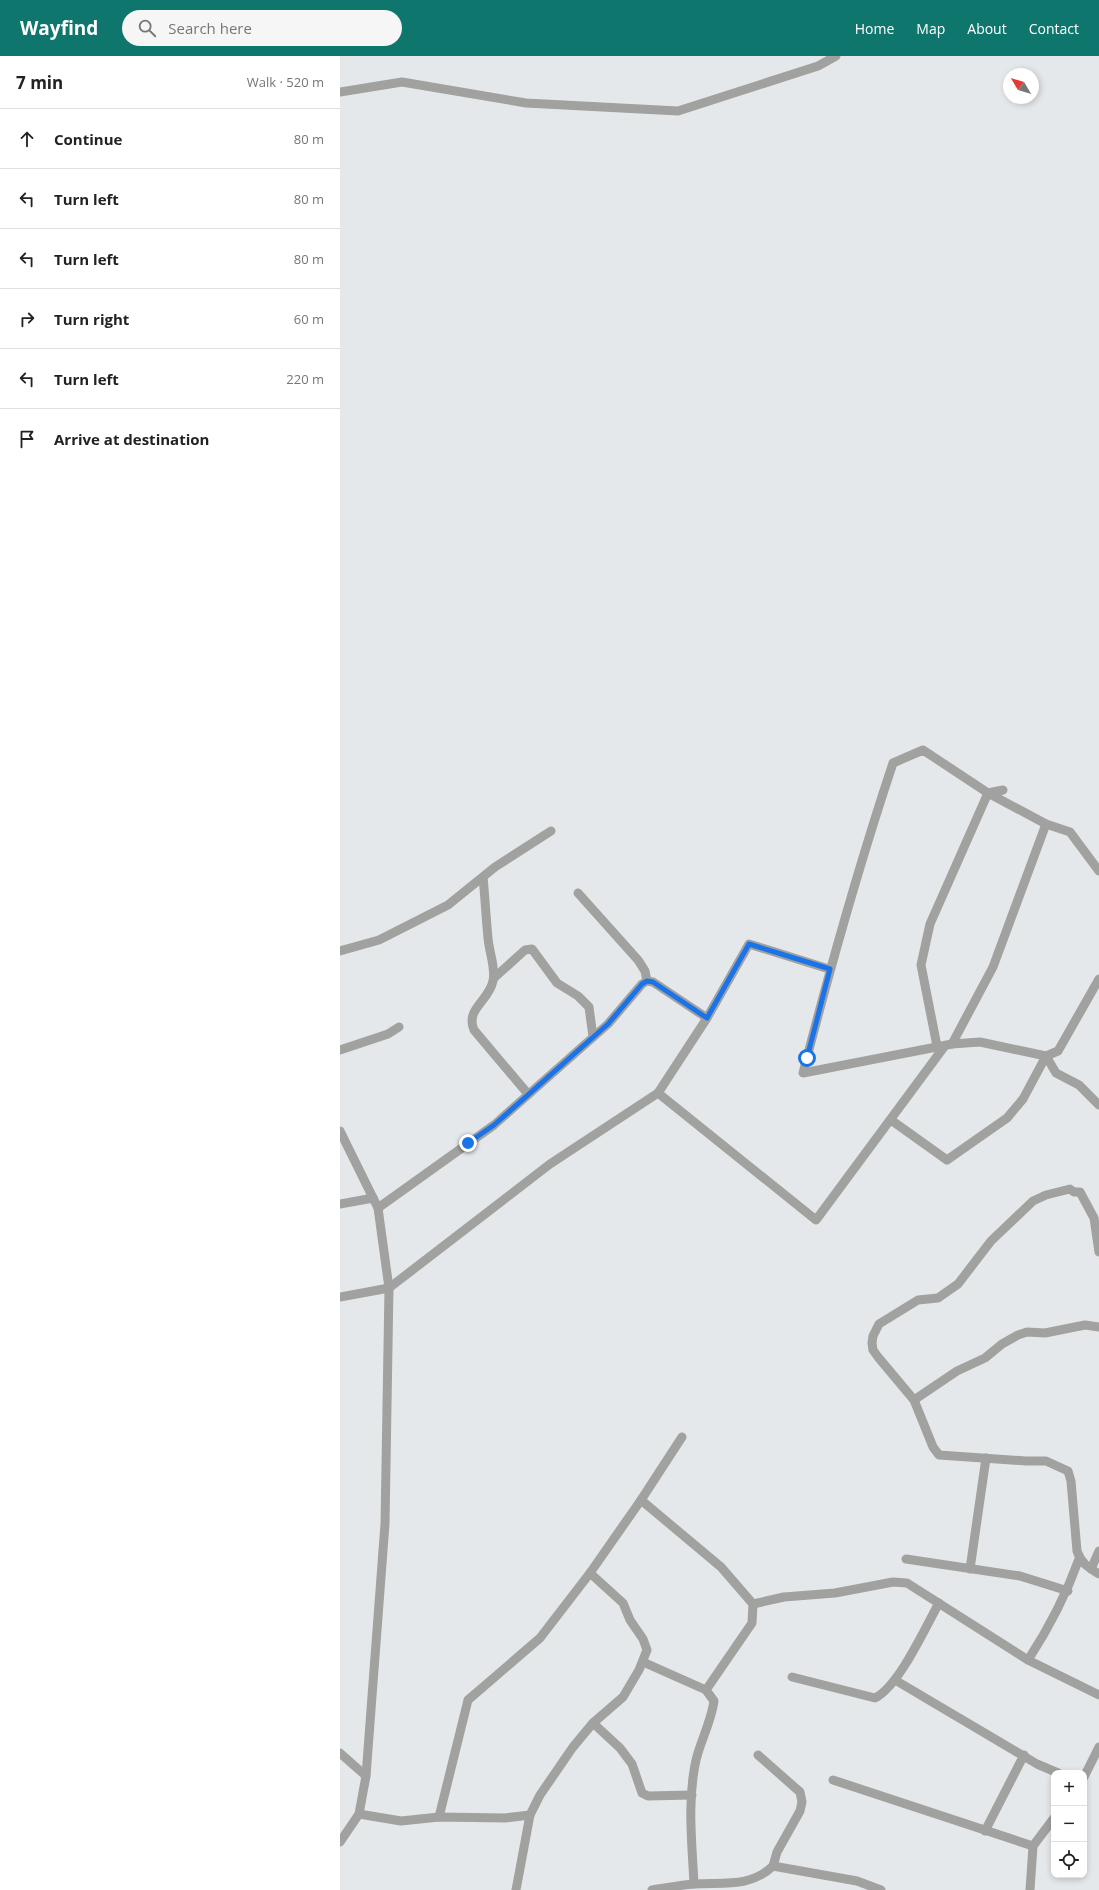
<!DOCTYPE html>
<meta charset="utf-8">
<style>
body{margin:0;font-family:"Open Sans",sans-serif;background:#f6f6f6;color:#222}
.controls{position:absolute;right:12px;bottom:12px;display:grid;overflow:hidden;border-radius:8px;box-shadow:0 2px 6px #0003}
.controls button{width:36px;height:36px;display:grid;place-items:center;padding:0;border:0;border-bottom:1px solid #e0e0e0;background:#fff;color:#222;font:20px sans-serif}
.compass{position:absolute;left:663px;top:12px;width:36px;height:36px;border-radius:50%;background:#fff;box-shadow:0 2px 6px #0003;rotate:308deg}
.stop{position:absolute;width:12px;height:12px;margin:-9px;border:3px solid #1a73e8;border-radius:50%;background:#fff}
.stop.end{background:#1a73e8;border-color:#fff;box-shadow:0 1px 4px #0008}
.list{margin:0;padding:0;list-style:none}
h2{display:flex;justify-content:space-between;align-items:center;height:52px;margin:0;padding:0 16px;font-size:17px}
h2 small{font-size:13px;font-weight:400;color:#767676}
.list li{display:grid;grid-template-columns:26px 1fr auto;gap:12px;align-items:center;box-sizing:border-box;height:60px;padding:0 16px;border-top:1px solid #e0e0e0}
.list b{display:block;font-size:15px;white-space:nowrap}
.list em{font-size:13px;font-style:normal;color:#767676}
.icon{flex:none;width:22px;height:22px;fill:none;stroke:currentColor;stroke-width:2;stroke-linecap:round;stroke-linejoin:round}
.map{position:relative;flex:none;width:759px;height:1834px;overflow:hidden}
header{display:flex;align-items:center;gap:24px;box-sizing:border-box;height:56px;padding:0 20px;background:#0f766e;color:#fff}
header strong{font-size:19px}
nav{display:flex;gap:22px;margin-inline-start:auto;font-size:14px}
.search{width:280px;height:36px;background:#f6f6f6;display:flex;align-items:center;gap:10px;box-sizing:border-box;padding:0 14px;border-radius:22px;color:#767676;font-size:15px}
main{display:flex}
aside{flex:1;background:#fff}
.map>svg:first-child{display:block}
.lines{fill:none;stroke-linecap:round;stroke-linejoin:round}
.minor{stroke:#a1a19f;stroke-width:9}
.route{stroke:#1a73e8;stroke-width:5}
</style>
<header>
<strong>Wayfind</strong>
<div class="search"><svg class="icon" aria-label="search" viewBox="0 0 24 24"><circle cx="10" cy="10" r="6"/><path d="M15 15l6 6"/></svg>Search here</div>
<nav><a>Home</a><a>Map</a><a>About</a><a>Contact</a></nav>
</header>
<main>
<aside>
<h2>7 min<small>Walk · 520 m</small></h2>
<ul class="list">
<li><svg class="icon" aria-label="ahead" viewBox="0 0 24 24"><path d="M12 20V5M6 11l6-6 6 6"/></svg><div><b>Continue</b></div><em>80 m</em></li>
<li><svg class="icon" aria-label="left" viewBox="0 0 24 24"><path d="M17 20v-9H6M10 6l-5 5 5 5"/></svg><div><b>Turn left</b></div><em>80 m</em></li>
<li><svg class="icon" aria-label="left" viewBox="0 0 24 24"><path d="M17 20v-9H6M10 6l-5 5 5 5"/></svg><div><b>Turn left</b></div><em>80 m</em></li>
<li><svg class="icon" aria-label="right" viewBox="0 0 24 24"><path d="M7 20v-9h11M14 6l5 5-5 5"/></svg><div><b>Turn right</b></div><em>60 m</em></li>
<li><svg class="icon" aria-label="left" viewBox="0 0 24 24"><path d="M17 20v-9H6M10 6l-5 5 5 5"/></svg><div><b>Turn left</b></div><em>220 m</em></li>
<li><svg class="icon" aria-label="arrive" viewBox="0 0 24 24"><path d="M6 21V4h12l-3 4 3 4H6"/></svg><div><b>Arrive at destination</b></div></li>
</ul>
</aside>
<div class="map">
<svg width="759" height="1834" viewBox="0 0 759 1834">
<rect width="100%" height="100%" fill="#e5e8eb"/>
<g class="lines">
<!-- minor -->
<g class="minor">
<polyline points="0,36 62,26 186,47 338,55 478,10 496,0"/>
<path d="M 759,815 L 730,776 L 706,768 L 648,737 L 583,694 L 553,707 C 519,809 490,912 463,1017 L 612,988 L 640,986 L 706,1000 L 716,1017 L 739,1029 L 759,1049"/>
<path d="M 143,821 C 145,841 146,862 148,882 C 149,896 156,912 153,925 C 149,945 125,953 134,974 L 188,1038"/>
<polyline points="238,837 298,904 305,915 307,925"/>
<polyline points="0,895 39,884 108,849 155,811 211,775"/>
<polyline points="154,922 185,894 192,893 217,927 238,940 249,951 253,981"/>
<polyline points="612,988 653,911 706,768"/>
<polyline points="597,990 581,909 590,868 648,737 663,734"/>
<polyline points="0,994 48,978 59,971"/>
<polyline points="318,1037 476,1164 604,991"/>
<polyline points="551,1064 607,1104 667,1062 683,1043 706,1000 718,995 759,923"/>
<polyline points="0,1075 38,1152 49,1232 45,1468 26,1720 19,1758 0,1786"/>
<polyline points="0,1148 33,1142"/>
<polyline points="38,1152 154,1069 268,968 302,928 307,925 313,926 367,962 409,888 489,913"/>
<path d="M 759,1196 L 754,1162 L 740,1136 L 734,1136 L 730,1133 L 706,1139 L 693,1145 L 651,1185 L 618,1228 L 598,1242 L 578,1244 L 539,1268 L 533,1280 L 532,1287 L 533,1294 L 538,1301 L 574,1344 L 593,1391 L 599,1399 L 686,1405 L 706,1405 L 728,1415 L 731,1425 L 737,1495 C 741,1507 748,1511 759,1518"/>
<polyline points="0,1241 49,1232 210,1108 318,1037 367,962"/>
<polyline points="574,1344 617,1315 645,1302 662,1288 678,1279 687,1276 705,1277 745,1269 759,1271"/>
<polyline points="301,1444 381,1511 413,1548 412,1567 366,1634"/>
<polyline points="566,1503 680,1520 728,1535"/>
<polyline points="630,1513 646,1402"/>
<polyline points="751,1513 759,1495"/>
<polyline points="413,1548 444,1541 495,1537 553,1526 567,1527 688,1604 759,1639"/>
<path d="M 688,1604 C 709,1572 726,1539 739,1503"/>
<path d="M 303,1606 L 366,1634 L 374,1645 C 371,1666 361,1684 356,1704 C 347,1745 352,1787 354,1828"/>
<path d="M 452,1621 L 535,1642 C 559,1630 585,1572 599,1547"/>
<polyline points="555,1624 697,1708 718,1717"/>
<polyline points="253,1667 280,1692 292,1708 302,1737 308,1740 352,1739"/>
<polyline points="0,1697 26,1720"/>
<polyline points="418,1699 460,1736 462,1746 460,1755 437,1796 433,1810"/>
<polyline points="744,1721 759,1691"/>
<polyline points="493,1724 693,1790"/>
<polyline points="19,1758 61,1765 99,1761 165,1762 190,1759"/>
<polyline points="99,1761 128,1644 200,1582 250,1517 301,1444 342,1381"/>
<polyline points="645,1775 684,1699"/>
<polyline points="176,1834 190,1759 200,1739 233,1691 253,1667 283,1641 299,1614 307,1594 303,1583 290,1564 283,1547 250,1517"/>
<path d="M 312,1834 C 326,1832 340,1829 354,1828 C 383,1826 410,1832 433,1810 L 517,1825 L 541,1834"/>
<polyline points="690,1834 693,1790 714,1762"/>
</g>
</g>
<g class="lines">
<!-- route -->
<polyline class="route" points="128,1087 154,1069 268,968 302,928 307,925 313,926 367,962 409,888 490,913 467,1002"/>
</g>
</svg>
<div class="controls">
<button>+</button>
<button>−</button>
<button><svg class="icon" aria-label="locate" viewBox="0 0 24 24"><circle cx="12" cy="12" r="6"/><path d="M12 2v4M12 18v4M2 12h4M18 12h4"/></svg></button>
</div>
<svg class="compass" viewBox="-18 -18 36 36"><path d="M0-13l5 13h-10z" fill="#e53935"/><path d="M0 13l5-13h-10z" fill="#767676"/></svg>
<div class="stop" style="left:467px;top:1002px"></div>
<div class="stop end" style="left:128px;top:1087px"></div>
</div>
</main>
